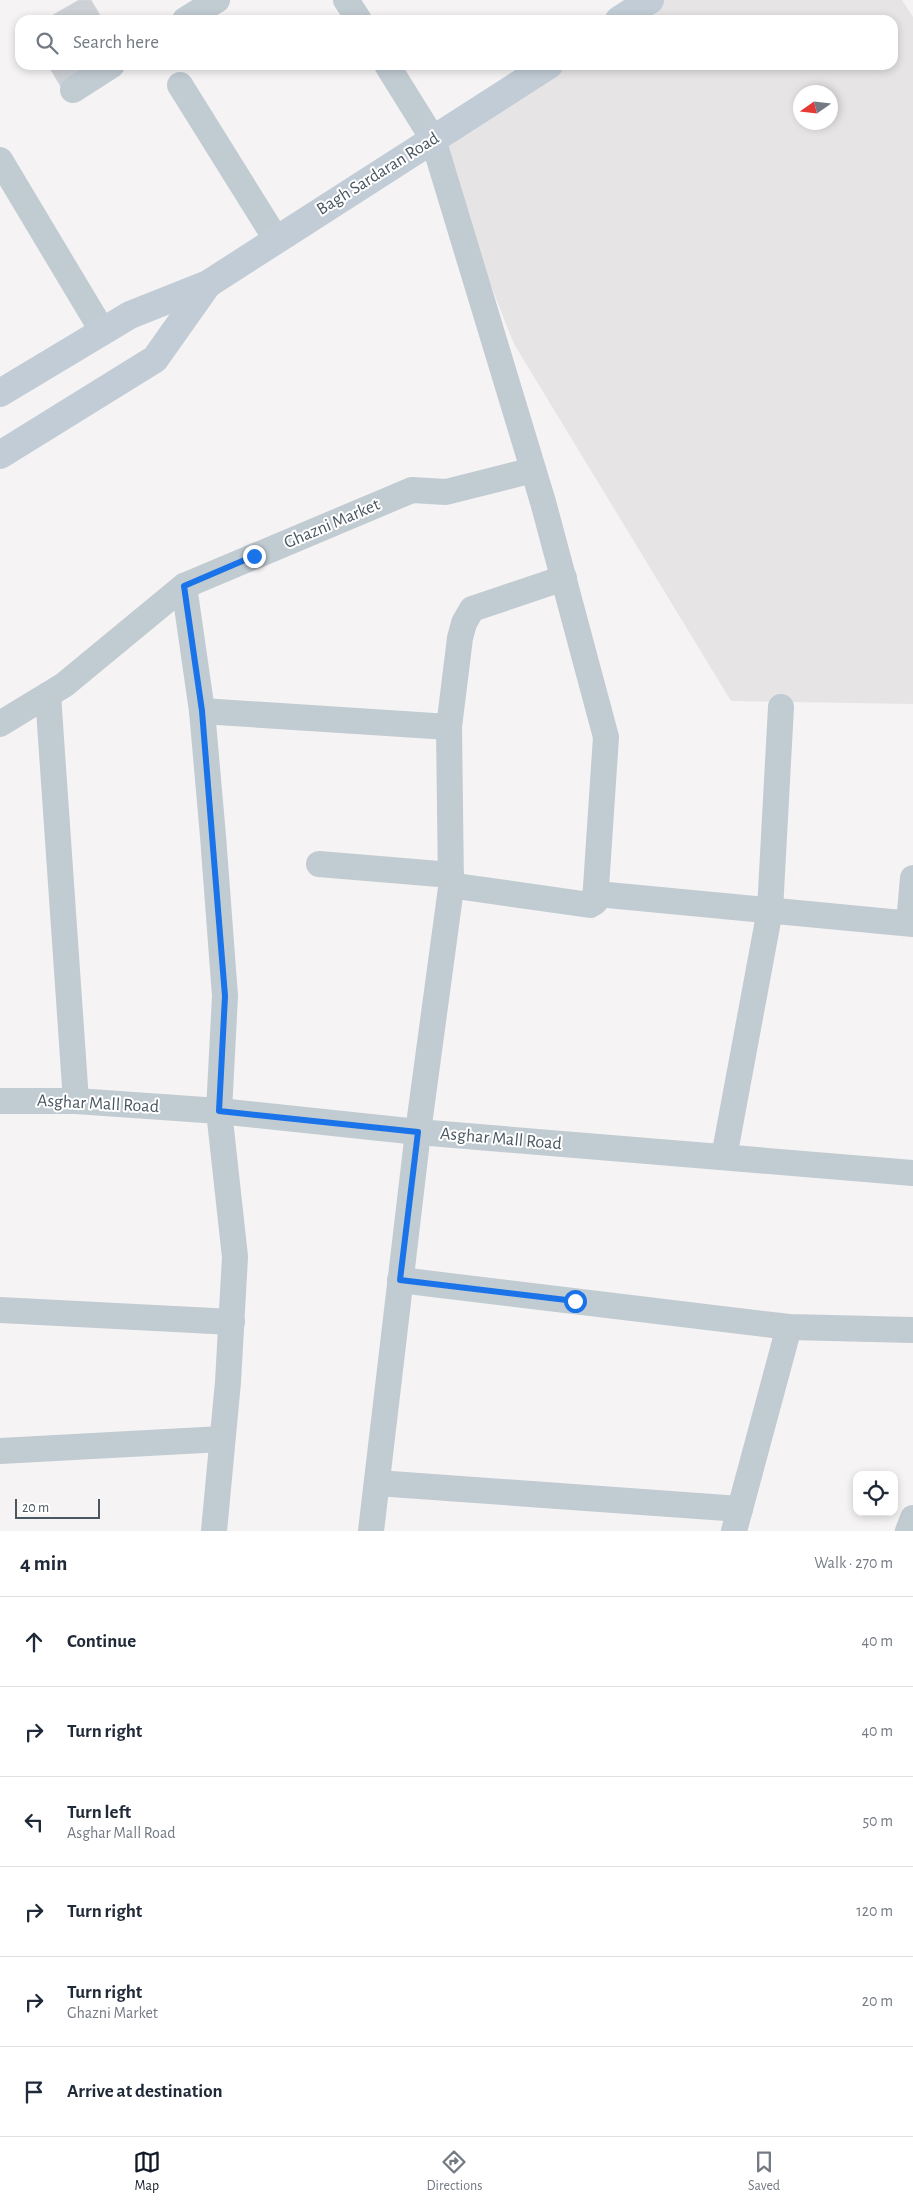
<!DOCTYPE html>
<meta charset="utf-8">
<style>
body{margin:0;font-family:"Alegreya Sans",sans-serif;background:#f2f2f3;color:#1f2937}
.controls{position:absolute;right:15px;bottom:15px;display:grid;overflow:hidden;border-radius:10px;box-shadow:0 2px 8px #0003}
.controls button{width:45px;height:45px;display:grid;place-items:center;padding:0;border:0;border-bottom:1px solid #e0e1e3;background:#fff;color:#1f2937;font:25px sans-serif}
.compass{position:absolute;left:793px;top:85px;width:45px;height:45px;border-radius:50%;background:#fff;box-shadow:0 2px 8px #0003;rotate:256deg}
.scale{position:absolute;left:15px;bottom:12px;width:85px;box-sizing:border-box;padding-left:5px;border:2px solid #4a5761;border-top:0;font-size:14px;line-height:18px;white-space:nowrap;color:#4a5761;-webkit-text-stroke:4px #fff;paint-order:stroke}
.stop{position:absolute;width:15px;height:15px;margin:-11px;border:4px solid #1a73e8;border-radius:50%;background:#fff}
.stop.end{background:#1a73e8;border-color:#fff;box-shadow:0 1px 5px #0008}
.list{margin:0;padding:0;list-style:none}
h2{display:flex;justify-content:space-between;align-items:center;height:65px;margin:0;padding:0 20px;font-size:21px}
h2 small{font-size:16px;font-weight:400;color:#747a83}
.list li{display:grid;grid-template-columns:32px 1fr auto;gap:15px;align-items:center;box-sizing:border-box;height:90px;padding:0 20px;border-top:1px solid #e0e1e3}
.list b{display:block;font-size:19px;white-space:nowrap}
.list p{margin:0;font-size:16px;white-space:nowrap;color:#747a83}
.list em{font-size:16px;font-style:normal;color:#747a83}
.icon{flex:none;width:28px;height:28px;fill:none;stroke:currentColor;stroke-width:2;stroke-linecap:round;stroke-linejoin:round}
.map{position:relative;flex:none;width:913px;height:1531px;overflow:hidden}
.search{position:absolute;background:#fff;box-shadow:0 2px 8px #0003;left:15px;right:15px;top:15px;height:55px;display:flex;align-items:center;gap:12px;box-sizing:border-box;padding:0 18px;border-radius:15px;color:#747a83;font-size:19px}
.sheet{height:605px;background:#fff}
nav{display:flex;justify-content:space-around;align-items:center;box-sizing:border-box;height:70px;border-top:1px solid #e0e1e3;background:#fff;font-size:14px;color:#747a83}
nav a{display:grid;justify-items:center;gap:2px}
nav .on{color:#111827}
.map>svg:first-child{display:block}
.education{fill:#e6e4e5;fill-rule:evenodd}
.building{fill:#cdd0d5;stroke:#d7d9de}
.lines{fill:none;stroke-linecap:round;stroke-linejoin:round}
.street{stroke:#c1cbd2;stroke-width:26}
.secondary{stroke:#c1ccd6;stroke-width:28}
.route{stroke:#1a73e8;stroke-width:6}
.labels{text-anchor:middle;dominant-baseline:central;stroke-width:4;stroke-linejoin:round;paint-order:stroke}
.street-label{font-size:18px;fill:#4a5761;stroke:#fff}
</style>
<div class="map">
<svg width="913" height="1531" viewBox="0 0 913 1531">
<rect width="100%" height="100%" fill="#f5f3f3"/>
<!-- education -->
<path class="education" d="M 651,0 L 902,0 L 913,17 L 913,704 L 731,701 L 514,344 L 433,139 L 549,65 L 893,65 L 893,20 L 619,20 ZM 800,92 L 830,92 L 830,122 L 800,122 Z"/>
<!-- building -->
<g class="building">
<polygon points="79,0 91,0 103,20 44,20"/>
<polygon points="48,65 100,65 61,87"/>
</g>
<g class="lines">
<!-- street -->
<g class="street">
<polyline points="346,0 359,20"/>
<polyline points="185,20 217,0"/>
<polyline points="387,65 433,139 543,502 606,737 595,902 590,905 456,886 451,888"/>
<polyline points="180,85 276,239"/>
<polyline points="73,90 112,65"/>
<polyline points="0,160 103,332"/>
<polyline points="184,586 202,711 213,836 225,996 219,1111 235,1257 228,1382 214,1531"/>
<polyline points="48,695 76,1101"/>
<polyline points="202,711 449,727"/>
<polyline points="0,724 64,685 184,586 412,490 446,492 533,470"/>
<polyline points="319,864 451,875"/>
<polyline points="597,894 913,924"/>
<polyline points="909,923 913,878"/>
<polyline points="0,1101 76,1101 219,1111 418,1132 913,1173"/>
<polyline points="724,1157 770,910 781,707"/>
<polyline points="400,1280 789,1327 913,1330"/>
<polyline points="0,1310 232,1322"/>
<polyline points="0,1451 222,1439"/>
<polyline points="377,1483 740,1509"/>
<polyline points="371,1531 418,1132 451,888 449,727 460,638 464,623 472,609 564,578"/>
<polyline points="734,1531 789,1327"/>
<polyline points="908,1531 913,1518"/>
</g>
<!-- secondary -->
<g class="secondary">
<polyline points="619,20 650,0"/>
<polyline points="0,393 130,315 208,284 549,65"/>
<polyline points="0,455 155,359 208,284"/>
</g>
</g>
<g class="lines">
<!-- route -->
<polyline class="route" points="254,556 184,586 202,711 225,996 219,1111 418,1132 400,1280 575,1301"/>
</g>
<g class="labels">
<!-- street labels -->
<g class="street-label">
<text transform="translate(378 174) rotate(-32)">Bagh Sardaran Road</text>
<text transform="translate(332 524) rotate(-23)">Ghazni Market</text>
<text transform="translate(98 1104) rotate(3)">Asghar Mall Road</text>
<text transform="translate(501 1139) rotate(5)">Asghar Mall Road</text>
</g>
</g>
</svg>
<div class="controls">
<button><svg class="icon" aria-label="locate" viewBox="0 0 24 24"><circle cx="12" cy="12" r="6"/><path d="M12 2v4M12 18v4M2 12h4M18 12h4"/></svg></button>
</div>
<svg class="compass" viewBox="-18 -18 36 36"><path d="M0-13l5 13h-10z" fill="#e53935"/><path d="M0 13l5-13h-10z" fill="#747a83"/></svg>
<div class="scale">20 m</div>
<div class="stop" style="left:575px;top:1301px"></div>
<div class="stop end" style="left:254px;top:556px"></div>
<div class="search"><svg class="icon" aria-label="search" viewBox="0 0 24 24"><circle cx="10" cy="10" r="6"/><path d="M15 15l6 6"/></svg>Search here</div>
</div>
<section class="sheet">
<h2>4 min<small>Walk · 270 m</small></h2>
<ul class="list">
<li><svg class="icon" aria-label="ahead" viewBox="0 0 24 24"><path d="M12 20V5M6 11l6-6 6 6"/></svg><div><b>Continue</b></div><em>40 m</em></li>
<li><svg class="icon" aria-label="right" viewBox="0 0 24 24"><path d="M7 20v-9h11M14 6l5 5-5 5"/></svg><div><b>Turn right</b></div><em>40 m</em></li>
<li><svg class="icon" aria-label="left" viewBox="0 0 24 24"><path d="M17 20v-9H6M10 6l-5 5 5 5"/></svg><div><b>Turn left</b><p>Asghar Mall Road</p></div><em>50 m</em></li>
<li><svg class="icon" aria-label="right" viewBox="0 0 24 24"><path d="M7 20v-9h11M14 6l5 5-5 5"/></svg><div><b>Turn right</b></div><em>120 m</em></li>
<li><svg class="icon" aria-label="right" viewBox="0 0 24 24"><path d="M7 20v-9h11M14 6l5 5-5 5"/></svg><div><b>Turn right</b><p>Ghazni Market</p></div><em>20 m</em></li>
<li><svg class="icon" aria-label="arrive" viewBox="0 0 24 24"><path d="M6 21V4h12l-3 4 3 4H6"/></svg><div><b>Arrive at destination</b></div></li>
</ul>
</section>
<nav>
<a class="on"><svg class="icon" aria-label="map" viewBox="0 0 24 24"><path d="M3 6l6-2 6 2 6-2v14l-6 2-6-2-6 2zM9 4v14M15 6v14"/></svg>Map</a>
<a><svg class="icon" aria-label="directions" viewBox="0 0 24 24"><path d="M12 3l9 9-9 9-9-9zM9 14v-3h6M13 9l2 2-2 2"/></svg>Directions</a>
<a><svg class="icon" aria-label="saved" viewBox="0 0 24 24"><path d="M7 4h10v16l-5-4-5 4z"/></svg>Saved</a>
</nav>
